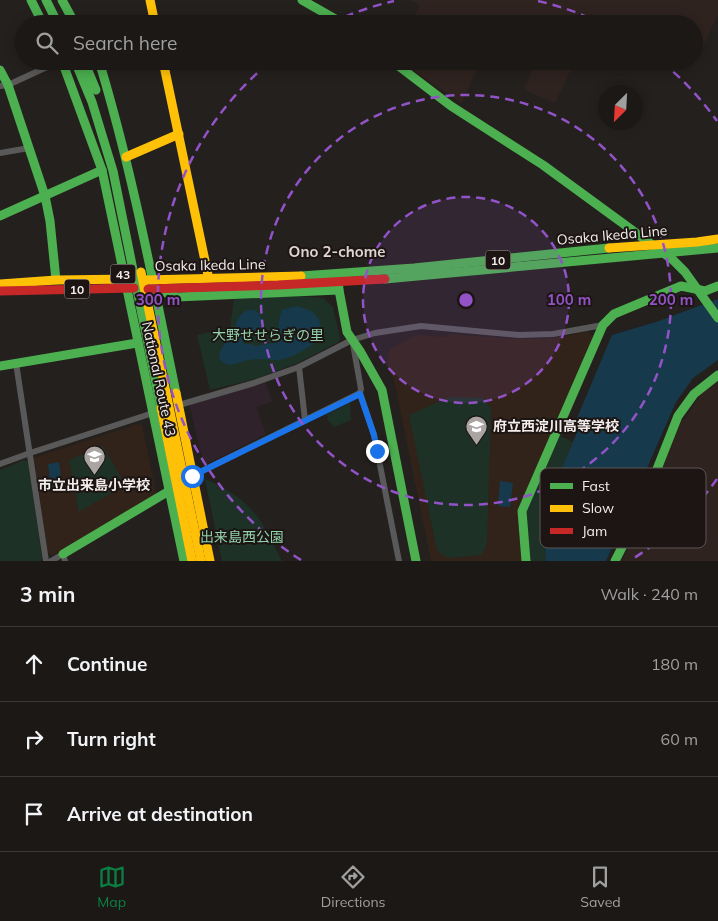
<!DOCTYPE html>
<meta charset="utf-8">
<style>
body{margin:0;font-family:Mulish,"Noto Sans JP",sans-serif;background:#24211f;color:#f1f3f6}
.compass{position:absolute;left:598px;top:85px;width:45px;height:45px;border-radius:50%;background:#1b1816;box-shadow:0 2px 12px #0003;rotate:204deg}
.stop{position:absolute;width:15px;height:15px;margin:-11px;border:4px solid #1a73e8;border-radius:50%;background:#fff}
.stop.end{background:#1a73e8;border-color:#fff;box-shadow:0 1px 5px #0008}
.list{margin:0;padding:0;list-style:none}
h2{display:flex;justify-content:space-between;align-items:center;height:65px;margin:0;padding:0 20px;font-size:21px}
h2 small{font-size:16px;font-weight:400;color:#a0a0a1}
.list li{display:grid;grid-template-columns:32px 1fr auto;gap:15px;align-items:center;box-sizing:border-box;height:75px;padding:0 20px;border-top:1px solid #393735}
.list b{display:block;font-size:19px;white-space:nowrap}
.list em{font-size:16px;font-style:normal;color:#a0a0a1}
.icon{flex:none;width:28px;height:28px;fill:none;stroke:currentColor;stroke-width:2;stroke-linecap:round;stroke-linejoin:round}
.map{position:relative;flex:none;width:718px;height:561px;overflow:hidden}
.search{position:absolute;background:#1b1816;box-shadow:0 2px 12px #0003;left:15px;right:15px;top:15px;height:55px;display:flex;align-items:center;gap:12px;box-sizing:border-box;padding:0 18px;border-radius:28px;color:#a0a0a1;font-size:19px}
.sheet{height:290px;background:#1b1816}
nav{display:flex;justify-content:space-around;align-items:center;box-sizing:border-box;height:70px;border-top:1px solid #393735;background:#1b1816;font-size:14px;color:#a0a0a1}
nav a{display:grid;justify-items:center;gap:2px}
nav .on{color:#0b8043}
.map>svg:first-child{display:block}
.commercial{fill:#30222a}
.built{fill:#2f231f}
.education{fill:#312319}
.green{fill:#1e3126}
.water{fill:#16394c}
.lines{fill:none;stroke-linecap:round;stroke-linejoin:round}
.street{stroke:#595959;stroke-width:6}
.fast{stroke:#4caf50;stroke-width:9}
.slow{stroke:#ffc107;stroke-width:9}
.jam{stroke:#c62828;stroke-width:9}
.route{stroke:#1a73e8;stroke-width:6}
.ring{fill:none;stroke:#9353c8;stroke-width:2.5;stroke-dasharray:9 6}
.labels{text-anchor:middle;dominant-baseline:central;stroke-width:4;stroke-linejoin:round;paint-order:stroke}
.shield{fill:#1c1513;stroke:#b2acaa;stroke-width:1}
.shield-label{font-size:12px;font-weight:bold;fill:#f2edeb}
.street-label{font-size:14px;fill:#f2edeb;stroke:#1c1513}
.park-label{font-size:14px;fill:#91d3ac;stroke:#1c1513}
.poi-label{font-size:14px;font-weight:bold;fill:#f2edeb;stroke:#1c1513;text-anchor:start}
.neighbourhood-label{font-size:15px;font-weight:bold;fill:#ded4d0;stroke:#1c1513}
.key{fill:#1c1513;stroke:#5c5654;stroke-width:1}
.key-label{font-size:14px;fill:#f2edeb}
.centre{fill:#9353c8;stroke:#1c1513;stroke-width:2.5}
.ring-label{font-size:15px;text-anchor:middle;font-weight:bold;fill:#9353c8;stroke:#1c1513;stroke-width:4;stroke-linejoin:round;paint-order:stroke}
</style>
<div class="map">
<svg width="718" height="561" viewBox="0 0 718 561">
<rect width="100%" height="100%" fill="#24201e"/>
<!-- commercial -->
<polygon class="commercial" points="265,381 272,402 256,407 266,434 204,465 189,404"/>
<!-- built -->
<g class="built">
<polygon points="409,0 718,0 718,15 695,63 691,61 694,61 694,24 611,24 597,17 594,24 411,24 420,5"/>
<polygon points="419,61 480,61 462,103 415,72"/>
<polygon points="513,61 575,61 555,103 524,90 532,71"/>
<polygon points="718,381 718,561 622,561 642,518 682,420 684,420 701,394"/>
</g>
<!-- education -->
<g class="education">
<polygon points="588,331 593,337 518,509 522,561 431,561 394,380 387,366 388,356 391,348 416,335 445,337 448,334 518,339 543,339 567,336"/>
<polygon points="138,424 142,425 156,492 154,497 53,555 48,553 34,460 36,457"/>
</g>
<!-- green -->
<g class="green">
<polygon points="297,296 323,298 333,307 340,338 338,342 298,363 255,379 210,390 197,335 230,328 234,299"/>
<polygon points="450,397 483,398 491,408 487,543 482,555 447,558 437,550 409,415"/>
<polygon points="350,403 351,420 334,427 327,419 328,417 326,415"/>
<polygon points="558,435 573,442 544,510 542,521 546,561 530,561 525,511"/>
<polygon points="103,446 125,485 79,512 69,460"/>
<polygon points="24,460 28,462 42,558 41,561 0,561 0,470"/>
<path d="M 205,479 C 224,487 244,499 257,516 C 267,529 274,546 282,561 L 222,561 Z"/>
</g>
<!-- water -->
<g class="water">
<polygon points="718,299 718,360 693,378 676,402 606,561 546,561 543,520 544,510 579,428 574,425 612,335 656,322"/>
<path d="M 297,306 C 315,311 321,316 322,335 C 312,347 289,361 274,360 C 266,360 259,358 250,360 C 238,361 228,371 219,358 C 220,346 229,341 234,331 C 236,326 236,321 239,317 C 256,294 278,332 245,336 L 243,342 L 244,344 L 252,344 L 255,346 L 274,343 C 280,333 277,320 282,310 Z"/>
<polygon points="59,462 62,487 51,489 48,464"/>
<polygon points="500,481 513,483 510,507 498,506"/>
</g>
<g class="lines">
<!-- street -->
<g class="street">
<polyline points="0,86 8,85 60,61"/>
<polyline points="0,153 29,148"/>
<polyline points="353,344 361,389 360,393 374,435 399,561"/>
<polyline points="16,363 46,561"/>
<polyline points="299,367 305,420"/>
<polyline points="179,405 254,383 299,367 352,340 375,333 421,326 519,335 553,334 603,325"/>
<polyline points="0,464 30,453 153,413"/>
<polyline points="192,476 360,393"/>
<polyline points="51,561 63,554 65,561"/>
</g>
<!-- fast -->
<g class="fast">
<polyline points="31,0 43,24"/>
<polyline points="46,0 58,24"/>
<polyline points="62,0 75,24"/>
<polyline points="302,0 344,24"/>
<polyline points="62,61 102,170 184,561"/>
<polyline points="75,61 92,102 113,171 161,408"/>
<polyline points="84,61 96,90"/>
<path d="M 99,61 C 132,170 153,282 176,393"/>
<polyline points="392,61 451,106 543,165 673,260 685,272 718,318"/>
<polyline points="0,70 8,85 45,196 50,221 56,280"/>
<polyline points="0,216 102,170"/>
<polyline points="301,276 414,268 609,248"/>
<polyline points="385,279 718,248"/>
<polyline points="339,290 347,332 360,351 382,390 416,561"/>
<polyline points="161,291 177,297 339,290 338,277"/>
<polyline points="0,366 137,343"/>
<polyline points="63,554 174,488"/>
<polyline points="526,561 522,511 603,325 614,314 681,286 705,291 718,286"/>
<polyline points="615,561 640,512 678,416 694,394 718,375"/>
</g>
<!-- slow -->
<g class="slow">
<polyline points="150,0 155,24"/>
<polyline points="163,61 208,275"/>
<polyline points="126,157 179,134"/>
<polyline points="609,248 697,242 718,239"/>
<polyline points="141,272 201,561"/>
<polyline points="146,280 301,276"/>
<polyline points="0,284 56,280 131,279"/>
<polyline points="176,393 210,561"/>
<polyline points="161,408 192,561"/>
</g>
<!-- jam -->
<g class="jam">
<polyline points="148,289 278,285 385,279"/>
<polyline points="0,291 134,288"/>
</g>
</g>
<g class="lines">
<!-- route -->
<polyline class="route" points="192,476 360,394 374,435 377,451"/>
</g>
<!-- distance rings -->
<circle cx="466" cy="300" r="103" fill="#9353c8" fill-opacity=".12"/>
<g class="ring">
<circle cx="466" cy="300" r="103"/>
<circle cx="466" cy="300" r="205"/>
<path d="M717 479A308 308 0 0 1 631 560M301 560A308 308 0 0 1 270 62M331 23A308 308 0 0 1 394 1M538 1A308 308 0 0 1 601 23M662 62A308 308 0 0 1 717 121"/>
</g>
<!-- icons -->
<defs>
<symbol id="school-pin" viewBox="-11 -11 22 30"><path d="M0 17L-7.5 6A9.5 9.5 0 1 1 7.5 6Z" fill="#aaa5a3" stroke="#1c1513"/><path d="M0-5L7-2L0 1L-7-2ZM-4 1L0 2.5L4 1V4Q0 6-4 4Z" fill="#fff"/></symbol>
</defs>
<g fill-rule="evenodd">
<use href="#school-pin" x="464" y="414" width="25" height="34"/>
<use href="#school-pin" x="82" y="444" width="25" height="34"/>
</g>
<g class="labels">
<!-- shield labels -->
<g class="shield">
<rect x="485.5" y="250.5" width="25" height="19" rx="4"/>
<rect x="110.5" y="264.5" width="25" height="19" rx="4"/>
<rect x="64.5" y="279.5" width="25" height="19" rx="4"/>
</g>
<g class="shield-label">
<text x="498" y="260">10</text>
<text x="123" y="274">43</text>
<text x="77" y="289">10</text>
</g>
<!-- street labels -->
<g class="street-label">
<text transform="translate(612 235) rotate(-5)">Osaka Ikeda Line</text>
<text transform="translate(210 265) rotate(-1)">Osaka Ikeda Line</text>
<text transform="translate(159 379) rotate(78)">National Route 43</text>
</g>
<!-- park labels -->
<g class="park-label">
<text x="268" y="335">大野せせらぎの里</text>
<text x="242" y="537">出来島西公園</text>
</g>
<!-- poi labels -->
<g class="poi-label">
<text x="493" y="426">府立西淀川高等学校</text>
<text x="94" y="485" text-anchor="middle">市立出来島小学校</text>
</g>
<!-- neighbourhood labels -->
<g class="neighbourhood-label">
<text x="337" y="251">Ono 2-chome</text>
</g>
</g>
<!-- legend -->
<rect x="540" y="468" width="166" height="80" rx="8" class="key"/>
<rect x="550" y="483" width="23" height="6" fill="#4caf50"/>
<rect x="550" y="505" width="23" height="7" fill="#ffc107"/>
<rect x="550" y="528" width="23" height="6" fill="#c62828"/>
<g class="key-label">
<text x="582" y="491">Fast</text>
<text x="582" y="513">Slow</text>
<text x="582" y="536">Jam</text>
</g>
<circle cx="466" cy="300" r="8" class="centre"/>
<g class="ring-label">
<text x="569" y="305">100 m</text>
<text x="671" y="305">200 m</text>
<text x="158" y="305">300 m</text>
</g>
</svg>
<svg class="compass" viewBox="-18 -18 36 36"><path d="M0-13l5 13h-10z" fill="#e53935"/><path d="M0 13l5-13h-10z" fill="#a0a0a1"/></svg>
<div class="stop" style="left:192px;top:476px"></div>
<div class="stop end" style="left:377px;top:451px"></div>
<div class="search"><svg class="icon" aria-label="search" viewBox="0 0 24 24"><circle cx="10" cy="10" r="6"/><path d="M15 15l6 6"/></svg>Search here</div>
</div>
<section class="sheet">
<h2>3 min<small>Walk · 240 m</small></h2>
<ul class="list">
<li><svg class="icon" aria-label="ahead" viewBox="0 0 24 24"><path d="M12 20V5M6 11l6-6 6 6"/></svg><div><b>Continue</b></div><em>180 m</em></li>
<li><svg class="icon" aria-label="right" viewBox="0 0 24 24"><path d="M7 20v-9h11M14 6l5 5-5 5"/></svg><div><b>Turn right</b></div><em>60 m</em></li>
<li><svg class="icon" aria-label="arrive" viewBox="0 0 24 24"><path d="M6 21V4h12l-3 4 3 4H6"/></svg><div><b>Arrive at destination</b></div></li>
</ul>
</section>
<nav>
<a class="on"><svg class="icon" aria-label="map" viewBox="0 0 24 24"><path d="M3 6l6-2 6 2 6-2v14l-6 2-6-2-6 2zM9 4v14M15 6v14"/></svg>Map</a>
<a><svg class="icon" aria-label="directions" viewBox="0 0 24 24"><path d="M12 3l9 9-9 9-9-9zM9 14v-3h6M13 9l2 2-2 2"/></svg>Directions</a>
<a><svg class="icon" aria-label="saved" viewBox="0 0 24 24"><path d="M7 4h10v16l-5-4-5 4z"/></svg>Saved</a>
</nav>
